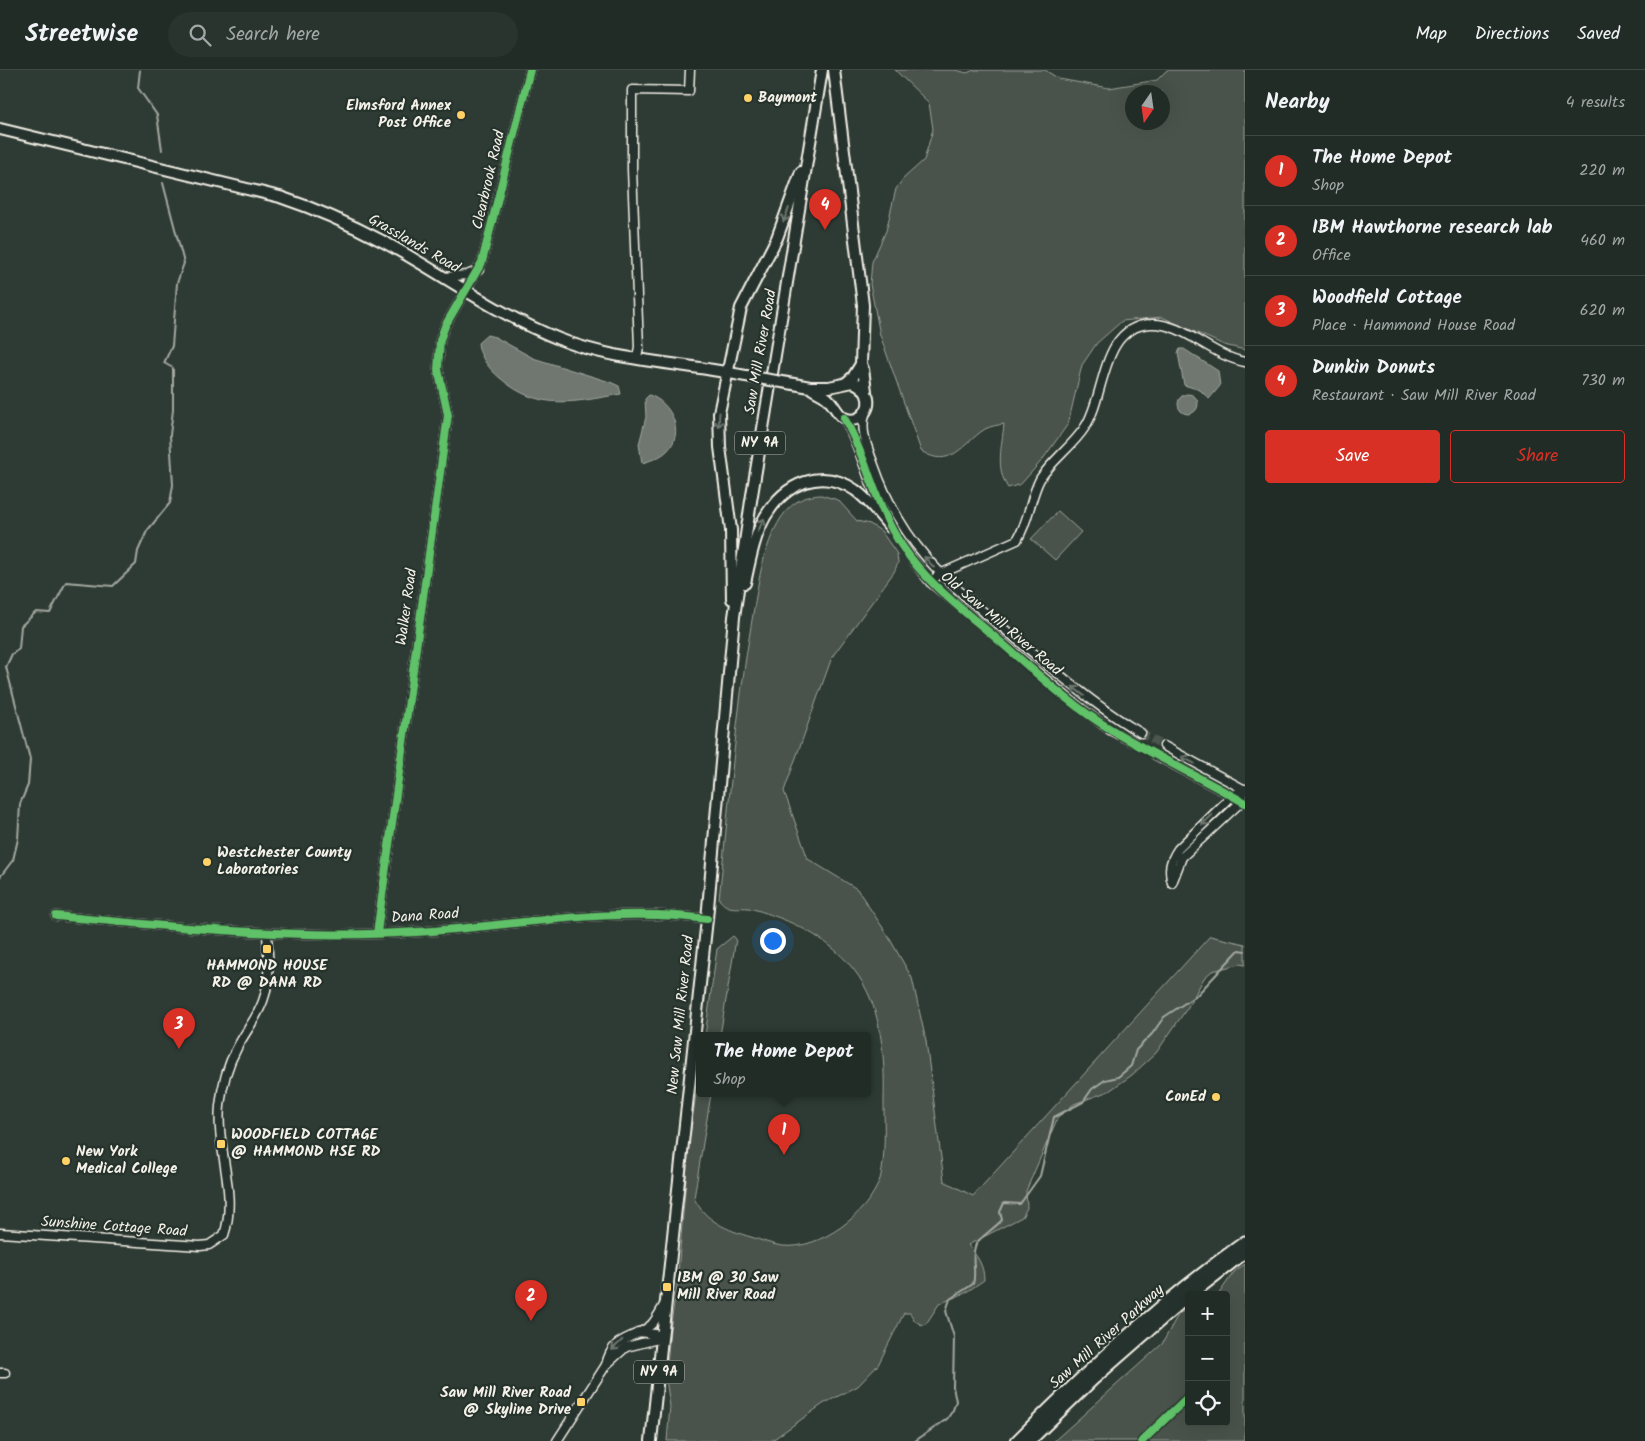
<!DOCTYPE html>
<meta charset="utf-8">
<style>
body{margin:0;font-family:Kalam,sans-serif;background:#2a342f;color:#f1f3f6}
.controls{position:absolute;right:15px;bottom:15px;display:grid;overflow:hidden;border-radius:5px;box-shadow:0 5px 20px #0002}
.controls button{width:45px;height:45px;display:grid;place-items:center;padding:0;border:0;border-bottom:1px solid #3f4844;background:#222c27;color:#f1f3f6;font:25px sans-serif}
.compass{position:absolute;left:1125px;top:15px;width:45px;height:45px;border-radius:50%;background:#222c27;box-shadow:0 5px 20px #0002;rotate:193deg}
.you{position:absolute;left:772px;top:870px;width:18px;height:18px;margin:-12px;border:4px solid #fff;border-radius:50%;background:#1a73e8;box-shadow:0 0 0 8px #1a73e833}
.badge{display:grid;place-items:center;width:32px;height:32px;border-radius:50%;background:#d93025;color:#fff;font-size:16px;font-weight:700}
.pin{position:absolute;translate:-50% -41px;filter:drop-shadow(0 1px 2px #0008)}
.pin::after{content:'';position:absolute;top:26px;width:18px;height:15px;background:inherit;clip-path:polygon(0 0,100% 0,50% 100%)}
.popup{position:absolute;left:696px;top:962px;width:175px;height:65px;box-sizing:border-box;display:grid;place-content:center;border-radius:5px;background:#222c27;filter:drop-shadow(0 1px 4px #0005);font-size:16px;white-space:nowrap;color:#a2a7a7}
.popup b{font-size:19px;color:#f1f3f6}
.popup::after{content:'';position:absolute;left:50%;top:100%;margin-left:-10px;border:10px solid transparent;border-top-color:#222c27}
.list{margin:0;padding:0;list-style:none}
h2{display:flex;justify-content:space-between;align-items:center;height:65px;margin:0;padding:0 20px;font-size:21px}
h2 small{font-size:16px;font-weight:400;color:#a2a7a7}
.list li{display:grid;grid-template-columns:32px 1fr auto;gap:15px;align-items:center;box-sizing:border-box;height:70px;padding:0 20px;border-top:1px solid #3f4844}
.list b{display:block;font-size:19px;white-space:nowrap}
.list p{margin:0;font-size:16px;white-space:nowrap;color:#a2a7a7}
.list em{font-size:16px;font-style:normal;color:#a2a7a7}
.actions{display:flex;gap:10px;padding:15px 20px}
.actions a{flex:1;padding:11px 0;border:1px solid #d93025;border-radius:5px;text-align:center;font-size:18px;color:#d93025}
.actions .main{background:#d93025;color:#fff}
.icon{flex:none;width:28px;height:28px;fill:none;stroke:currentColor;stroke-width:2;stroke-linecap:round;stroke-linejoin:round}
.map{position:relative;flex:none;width:1245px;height:1371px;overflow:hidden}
header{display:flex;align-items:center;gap:30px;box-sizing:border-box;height:70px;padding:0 25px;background:#222c27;border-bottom:1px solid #3f4844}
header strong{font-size:24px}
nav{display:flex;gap:28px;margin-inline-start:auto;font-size:18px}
.search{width:350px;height:45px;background:#2a342f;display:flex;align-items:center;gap:12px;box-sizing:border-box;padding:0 18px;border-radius:28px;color:#a2a7a7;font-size:19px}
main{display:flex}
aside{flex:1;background:#222c27}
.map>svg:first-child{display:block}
.green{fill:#48524c;stroke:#9ea29a;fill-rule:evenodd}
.water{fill:#6f7770;stroke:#a4a8a0}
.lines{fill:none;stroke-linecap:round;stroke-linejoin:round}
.stream{stroke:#a4a8a0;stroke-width:2}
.minor-tunnel{stroke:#4c564f;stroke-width:8;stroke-dasharray:8 4;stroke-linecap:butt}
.minor-casing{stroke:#f4f1e8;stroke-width:11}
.major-casing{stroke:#f4f1e8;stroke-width:14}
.highway-casing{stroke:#f4f1e8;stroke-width:15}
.minor{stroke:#26332d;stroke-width:8}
.major{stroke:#26332d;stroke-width:10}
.highway{stroke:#26332d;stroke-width:11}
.major-bridge-casing{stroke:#f4f1e8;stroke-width:14;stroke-linecap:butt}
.major-bridge{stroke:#26332d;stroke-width:10}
.cycleway-casing{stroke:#26332d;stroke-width:11}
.cycleway{stroke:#61c268;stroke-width:8}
.oneway{stroke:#6e766e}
.poi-dot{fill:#ffd166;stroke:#26332d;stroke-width:2}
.labels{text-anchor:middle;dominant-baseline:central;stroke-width:4.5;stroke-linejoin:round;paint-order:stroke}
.shield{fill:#26332d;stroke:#b6b8b0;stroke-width:1}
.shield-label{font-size:14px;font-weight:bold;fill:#f4f1e8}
.poi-label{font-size:15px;font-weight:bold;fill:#f4f1e8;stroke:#26332d;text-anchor:start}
.street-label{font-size:15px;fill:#f4f1e8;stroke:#26332d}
</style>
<header>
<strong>Streetwise</strong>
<div class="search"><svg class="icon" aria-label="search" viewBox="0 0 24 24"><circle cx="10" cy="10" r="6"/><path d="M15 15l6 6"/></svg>Search here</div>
<nav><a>Map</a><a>Directions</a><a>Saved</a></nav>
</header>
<main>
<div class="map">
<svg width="1245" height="1371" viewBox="0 0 1245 1371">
<rect width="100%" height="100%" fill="#2e3b34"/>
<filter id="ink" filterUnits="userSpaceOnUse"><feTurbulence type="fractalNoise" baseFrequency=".02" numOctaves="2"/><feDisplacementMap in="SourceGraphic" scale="10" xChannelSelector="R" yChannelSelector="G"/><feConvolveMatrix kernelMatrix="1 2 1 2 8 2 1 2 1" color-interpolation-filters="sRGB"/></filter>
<g filter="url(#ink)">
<!-- green -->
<g class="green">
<path d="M 895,0 L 955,0 L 967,3 L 974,0 L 1045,0 L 1059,9 L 1109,18 L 1157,10 L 1167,0 L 1245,0 L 1245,280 L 1224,275 L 1162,247 L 1122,251 L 1097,273 L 1082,295 L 1068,354 L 1043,389 L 1021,414 L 1008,418 C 995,398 1002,376 1004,354 C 998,355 991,356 985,359 C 962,374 951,400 921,381 L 880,265 L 870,214 L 872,192 L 886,161 L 896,119 L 903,109 L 924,90 L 933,59 L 929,33 ZM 1162,22 L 1162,52 L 1132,52 L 1132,22 Z"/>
<path d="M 821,425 L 838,430 L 857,451 L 870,454 L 881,461 L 897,484 L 898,493 L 894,502 L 832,587 L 784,721 L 808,789 L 857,819 L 887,864 L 912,908 L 926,971 L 944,1111 L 973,1126 L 1210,866 L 1245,874 L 1245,895 L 1240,894 L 1212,901 L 1204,908 L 1188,937 L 1156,983 L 1132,1005 L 1109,1021 L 1074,1034 L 1058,1047 L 1026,1121 L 1027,1138 L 1022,1147 L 968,1175 C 977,1186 984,1195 984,1210 L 965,1223 L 939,1234 L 926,1254 L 922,1255 L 915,1251 L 910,1243 L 904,1243 L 878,1295 L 858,1316 L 823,1334 L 771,1371 L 667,1371 L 670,1336 L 666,1309 L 670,1259 L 677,1215 L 689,1072 L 700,996 L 700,1024 L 711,1024 L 694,1128 C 705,1151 727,1160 751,1167 C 761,1170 773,1175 783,1176 C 820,1180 868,1144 880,1109 C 886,1089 884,1052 884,1030 C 885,996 883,955 868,923 C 847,877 799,852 753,839 C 739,835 729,843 719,829 C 729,736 736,642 752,550 C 758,516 762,478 781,448 C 792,432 803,426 821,425 Z"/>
<polygon points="1058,441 1081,462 1055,490 1031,469"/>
<polygon points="733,866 736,869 720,966 705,966 717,879"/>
<polygon points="1245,1194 1245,1371 1054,1371 1162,1274 1179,1243 1189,1240 1189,1352 1226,1352 1226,1225 1218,1225 1234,1202"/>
</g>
<!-- water -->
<g class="water">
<path d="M 487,265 L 495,267 L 533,288 L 610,312 L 619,316 L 621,324 C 574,332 539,342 500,308 C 489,299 479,286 478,273 Z"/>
<polygon points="1180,279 1184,279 1218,301 1220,316 1209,329 1200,320 1184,315 1178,283"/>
<circle cx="1188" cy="334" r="10"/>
<path d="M 649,325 C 671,332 686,363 667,381 C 661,387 650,391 642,393 L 639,374 L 646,347 L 645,329 Z"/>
</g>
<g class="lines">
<!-- stream -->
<g class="stream">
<polyline points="140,0 138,18 157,45 162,80"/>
<polyline points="0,807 13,790 18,769 20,734 28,715 30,689 6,597 12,584 19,579 21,556 36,542 50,543 66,512 113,516 136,494 138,481 147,461 170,433 173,415 170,365 173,340 173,298 164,293 172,276 177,213 184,193 163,113"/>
<path d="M 915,1371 L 947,1349 L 953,1340 L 956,1331 L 953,1317 L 954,1267 L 946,1241 L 950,1229 L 973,1214 C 977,1201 970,1187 976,1174 C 979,1168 996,1157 1002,1150 L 1000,1142 L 1004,1133 L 1020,1134 L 1040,1106 L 1054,1047 L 1083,1032 L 1092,1019 L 1105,1010 L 1118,1007 L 1131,996 L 1136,980 L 1152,964 L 1164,947 L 1197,925 L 1239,880 L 1245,881"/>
</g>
<!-- minor-tunnel -->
<g class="minor-tunnel">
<polyline points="1141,663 1164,676"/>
<polyline points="1133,672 1155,685"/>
</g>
<defs>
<g id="minor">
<polyline points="444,207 467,205 479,200"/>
<polyline points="637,287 639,277 632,99 632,20 689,21 690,0"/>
<path d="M 865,344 C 860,362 868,378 874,395 C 905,485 957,519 1026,577 C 1064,608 1099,639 1141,663"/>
<path d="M 844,348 C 858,373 864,398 875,424 C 889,457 907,485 930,512 L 1074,633 L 1110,660 L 1133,672"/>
<path d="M 930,512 L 940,504 L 1017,470 C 1029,451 1030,428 1040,409 C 1052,390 1073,376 1085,357 C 1106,326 1100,256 1151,254 C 1183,252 1211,286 1245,292"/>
<polyline points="1164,676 1245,720"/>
<polyline points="1155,685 1234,727"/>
<path d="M 1244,720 L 1242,731 L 1182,787 L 1172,813 C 1168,799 1170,791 1178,779 L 1232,726 L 1245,719"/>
<path d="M 56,846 C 176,857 296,870 417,862 C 513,856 611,836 707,849"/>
<polyline points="377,863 448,345 438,299 440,270 445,256 482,192 530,0"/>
<path d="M 0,1163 L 200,1176 L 209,1175 L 224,1165 C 238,1124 216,1079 220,1036 C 222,1016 227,996 237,978 C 245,962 257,948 263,931 C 271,909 268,886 267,863"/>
<polyline points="638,1262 655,1264 662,1268"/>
<path d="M 606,1295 C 613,1265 631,1271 651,1255 C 656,1250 660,1242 664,1235"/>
<polyline points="0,1303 5,1303"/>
<polyline points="557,1371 606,1295 626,1277 662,1268"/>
</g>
<g id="major">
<polyline points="834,0 863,235 861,294 853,307 847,312"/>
<path d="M 0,59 L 280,127 C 316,139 350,154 384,172 C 443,204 496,244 559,269 C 616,292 681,292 740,305"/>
<polyline points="861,294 863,299 866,321"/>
<path d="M 794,314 L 810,317 L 829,317 L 853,312 C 870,319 875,339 857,349 C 838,353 838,338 827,328 C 822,323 815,322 810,317"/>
<path d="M 745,513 C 750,490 754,467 765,447 C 785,413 821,397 855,420 C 869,430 879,444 890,457"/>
<polyline points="732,529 731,460 720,377 719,343 741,238 777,168 801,102"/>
<polyline points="651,1371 707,849 734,547 751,431 822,0"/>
</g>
<g id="highway">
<polyline points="1190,1225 1245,1182"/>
<path d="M 1017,1371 C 1088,1300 1163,1230 1245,1172"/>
<polyline points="1029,1371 1093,1309 1189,1225"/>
</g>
</defs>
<!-- minor casing -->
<use href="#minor" class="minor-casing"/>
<!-- major casing -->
<use href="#major" class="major-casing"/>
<!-- highway casing -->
<use href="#highway" class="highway-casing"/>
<!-- minor -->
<use href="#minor" class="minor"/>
<!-- major -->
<use href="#major" class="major"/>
<!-- highway -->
<use href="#highway" class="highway"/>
<defs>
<polyline id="major-bridge" points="740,305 794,314"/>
</defs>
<!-- major-bridge casing -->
<use href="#major-bridge" class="major-bridge-casing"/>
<!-- major-bridge -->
<use href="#major-bridge" class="major-bridge"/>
<defs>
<g id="cycleway">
<path d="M 844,348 C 868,389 875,436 902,476 C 925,511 958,536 990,563 C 1029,596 1068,634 1112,660 C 1155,686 1201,708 1245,733"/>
<path d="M 56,846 C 176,857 296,870 417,862 C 513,856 611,836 707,849"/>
<polyline points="377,863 448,345 438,299 440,270 445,256 482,192 530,0"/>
<polyline points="1142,1371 1189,1326"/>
</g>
</defs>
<!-- cycleway casing -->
<use href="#cycleway" class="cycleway-casing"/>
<!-- cycleway -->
<use href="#cycleway" class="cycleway"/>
</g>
<!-- one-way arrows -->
<defs><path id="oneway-shaft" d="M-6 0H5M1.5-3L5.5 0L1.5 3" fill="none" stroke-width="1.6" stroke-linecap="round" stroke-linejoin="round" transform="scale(1.25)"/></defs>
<g class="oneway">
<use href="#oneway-shaft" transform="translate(786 145) rotate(112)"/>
<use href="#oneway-shaft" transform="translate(719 350) rotate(94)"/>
<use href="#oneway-shaft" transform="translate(761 455) rotate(-65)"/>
<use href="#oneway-shaft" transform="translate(929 492) rotate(-132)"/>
<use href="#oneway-shaft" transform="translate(1078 621) rotate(-142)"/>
<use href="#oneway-shaft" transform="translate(1188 690) rotate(-152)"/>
<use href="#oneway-shaft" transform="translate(1207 750) rotate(136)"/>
<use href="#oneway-shaft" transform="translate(617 1275) rotate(136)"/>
</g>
</g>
<!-- markers -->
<g class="poi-dot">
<circle cx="748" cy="28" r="5"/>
<circle cx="461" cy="45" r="5"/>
<circle cx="207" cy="792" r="5"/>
<rect x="262" y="874" width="10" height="10" rx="2.5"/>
<circle cx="1216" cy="1027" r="5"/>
<rect x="216" y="1069" width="10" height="10" rx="2.5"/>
<circle cx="66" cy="1091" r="5"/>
<rect x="662" y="1212" width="10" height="10" rx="2.5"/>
<rect x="576" y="1327" width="10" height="10" rx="2.5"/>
</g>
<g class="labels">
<!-- shield labels -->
<g class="shield">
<rect x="735" y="361.5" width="50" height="23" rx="4"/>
<rect x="634" y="1290.5" width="50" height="23" rx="4"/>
</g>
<g class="shield-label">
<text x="760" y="373">NY 9A</text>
<text x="659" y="1302">NY 9A</text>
</g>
<!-- poi labels -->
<g class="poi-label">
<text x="758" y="28">Baymont</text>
<text x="451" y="36" text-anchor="end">Elmsford Annex<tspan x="451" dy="17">Post Office</tspan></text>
<text x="217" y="783">Westchester County<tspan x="217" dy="17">Laboratories</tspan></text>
<text x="267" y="896" text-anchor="middle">HAMMOND HOUSE<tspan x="267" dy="17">RD @ DANA RD</tspan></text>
<text x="1206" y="1027" text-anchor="end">ConEd</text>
<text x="231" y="1065">WOODFIELD COTTAGE<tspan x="231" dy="17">@ HAMMOND HSE RD</tspan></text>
<text x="76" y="1082">New York<tspan x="76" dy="17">Medical College</tspan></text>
<text x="677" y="1208">IBM @ 30 Saw<tspan x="677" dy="17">Mill River Road</tspan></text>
<text x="571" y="1323" text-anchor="end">Saw Mill River Road<tspan x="571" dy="17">@ Skyline Drive</tspan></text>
</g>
<!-- street labels -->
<g class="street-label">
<text transform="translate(489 110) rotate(-77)">Clearbrook Road</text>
<text transform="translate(414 174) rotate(30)">Grasslands Road</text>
<text transform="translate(761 282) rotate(-80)">Saw Mill River Road</text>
<text transform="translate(407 537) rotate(-82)">Walker Road</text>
<text transform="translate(1001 554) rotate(40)">Old Saw Mill River Road</text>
<text transform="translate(425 846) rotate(-4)">Dana Road</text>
<text transform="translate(681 945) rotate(-84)">New Saw Mill River Road</text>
<text transform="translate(114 1157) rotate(4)">Sunshine Cottage Road</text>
<text transform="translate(1107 1267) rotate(-42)">Saw Mill River Parkway</text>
</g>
</g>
</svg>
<div class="controls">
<button>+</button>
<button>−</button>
<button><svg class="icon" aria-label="locate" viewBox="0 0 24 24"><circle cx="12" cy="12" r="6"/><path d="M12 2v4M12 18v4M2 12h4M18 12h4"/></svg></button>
</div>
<svg class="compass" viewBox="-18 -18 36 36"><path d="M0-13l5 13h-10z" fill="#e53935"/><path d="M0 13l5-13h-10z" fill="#a2a7a7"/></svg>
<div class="you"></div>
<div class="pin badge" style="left:784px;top:1085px">1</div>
<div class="popup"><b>The Home Depot</b>Shop</div>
<div class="pin badge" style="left:531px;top:1251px">2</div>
<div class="pin badge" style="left:179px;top:979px">3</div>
<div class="pin badge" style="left:825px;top:160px">4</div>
</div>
<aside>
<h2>Nearby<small>4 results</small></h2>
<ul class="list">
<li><span class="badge">1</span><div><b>The Home Depot</b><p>Shop</p></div><em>220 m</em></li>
<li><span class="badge">2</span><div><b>IBM Hawthorne research lab</b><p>Office</p></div><em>460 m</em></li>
<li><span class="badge">3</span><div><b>Woodfield Cottage</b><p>Place · Hammond House Road</p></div><em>620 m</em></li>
<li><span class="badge">4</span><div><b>Dunkin Donuts</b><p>Restaurant · Saw Mill River Road</p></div><em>730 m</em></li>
</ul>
<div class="actions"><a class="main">Save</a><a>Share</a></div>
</aside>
</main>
